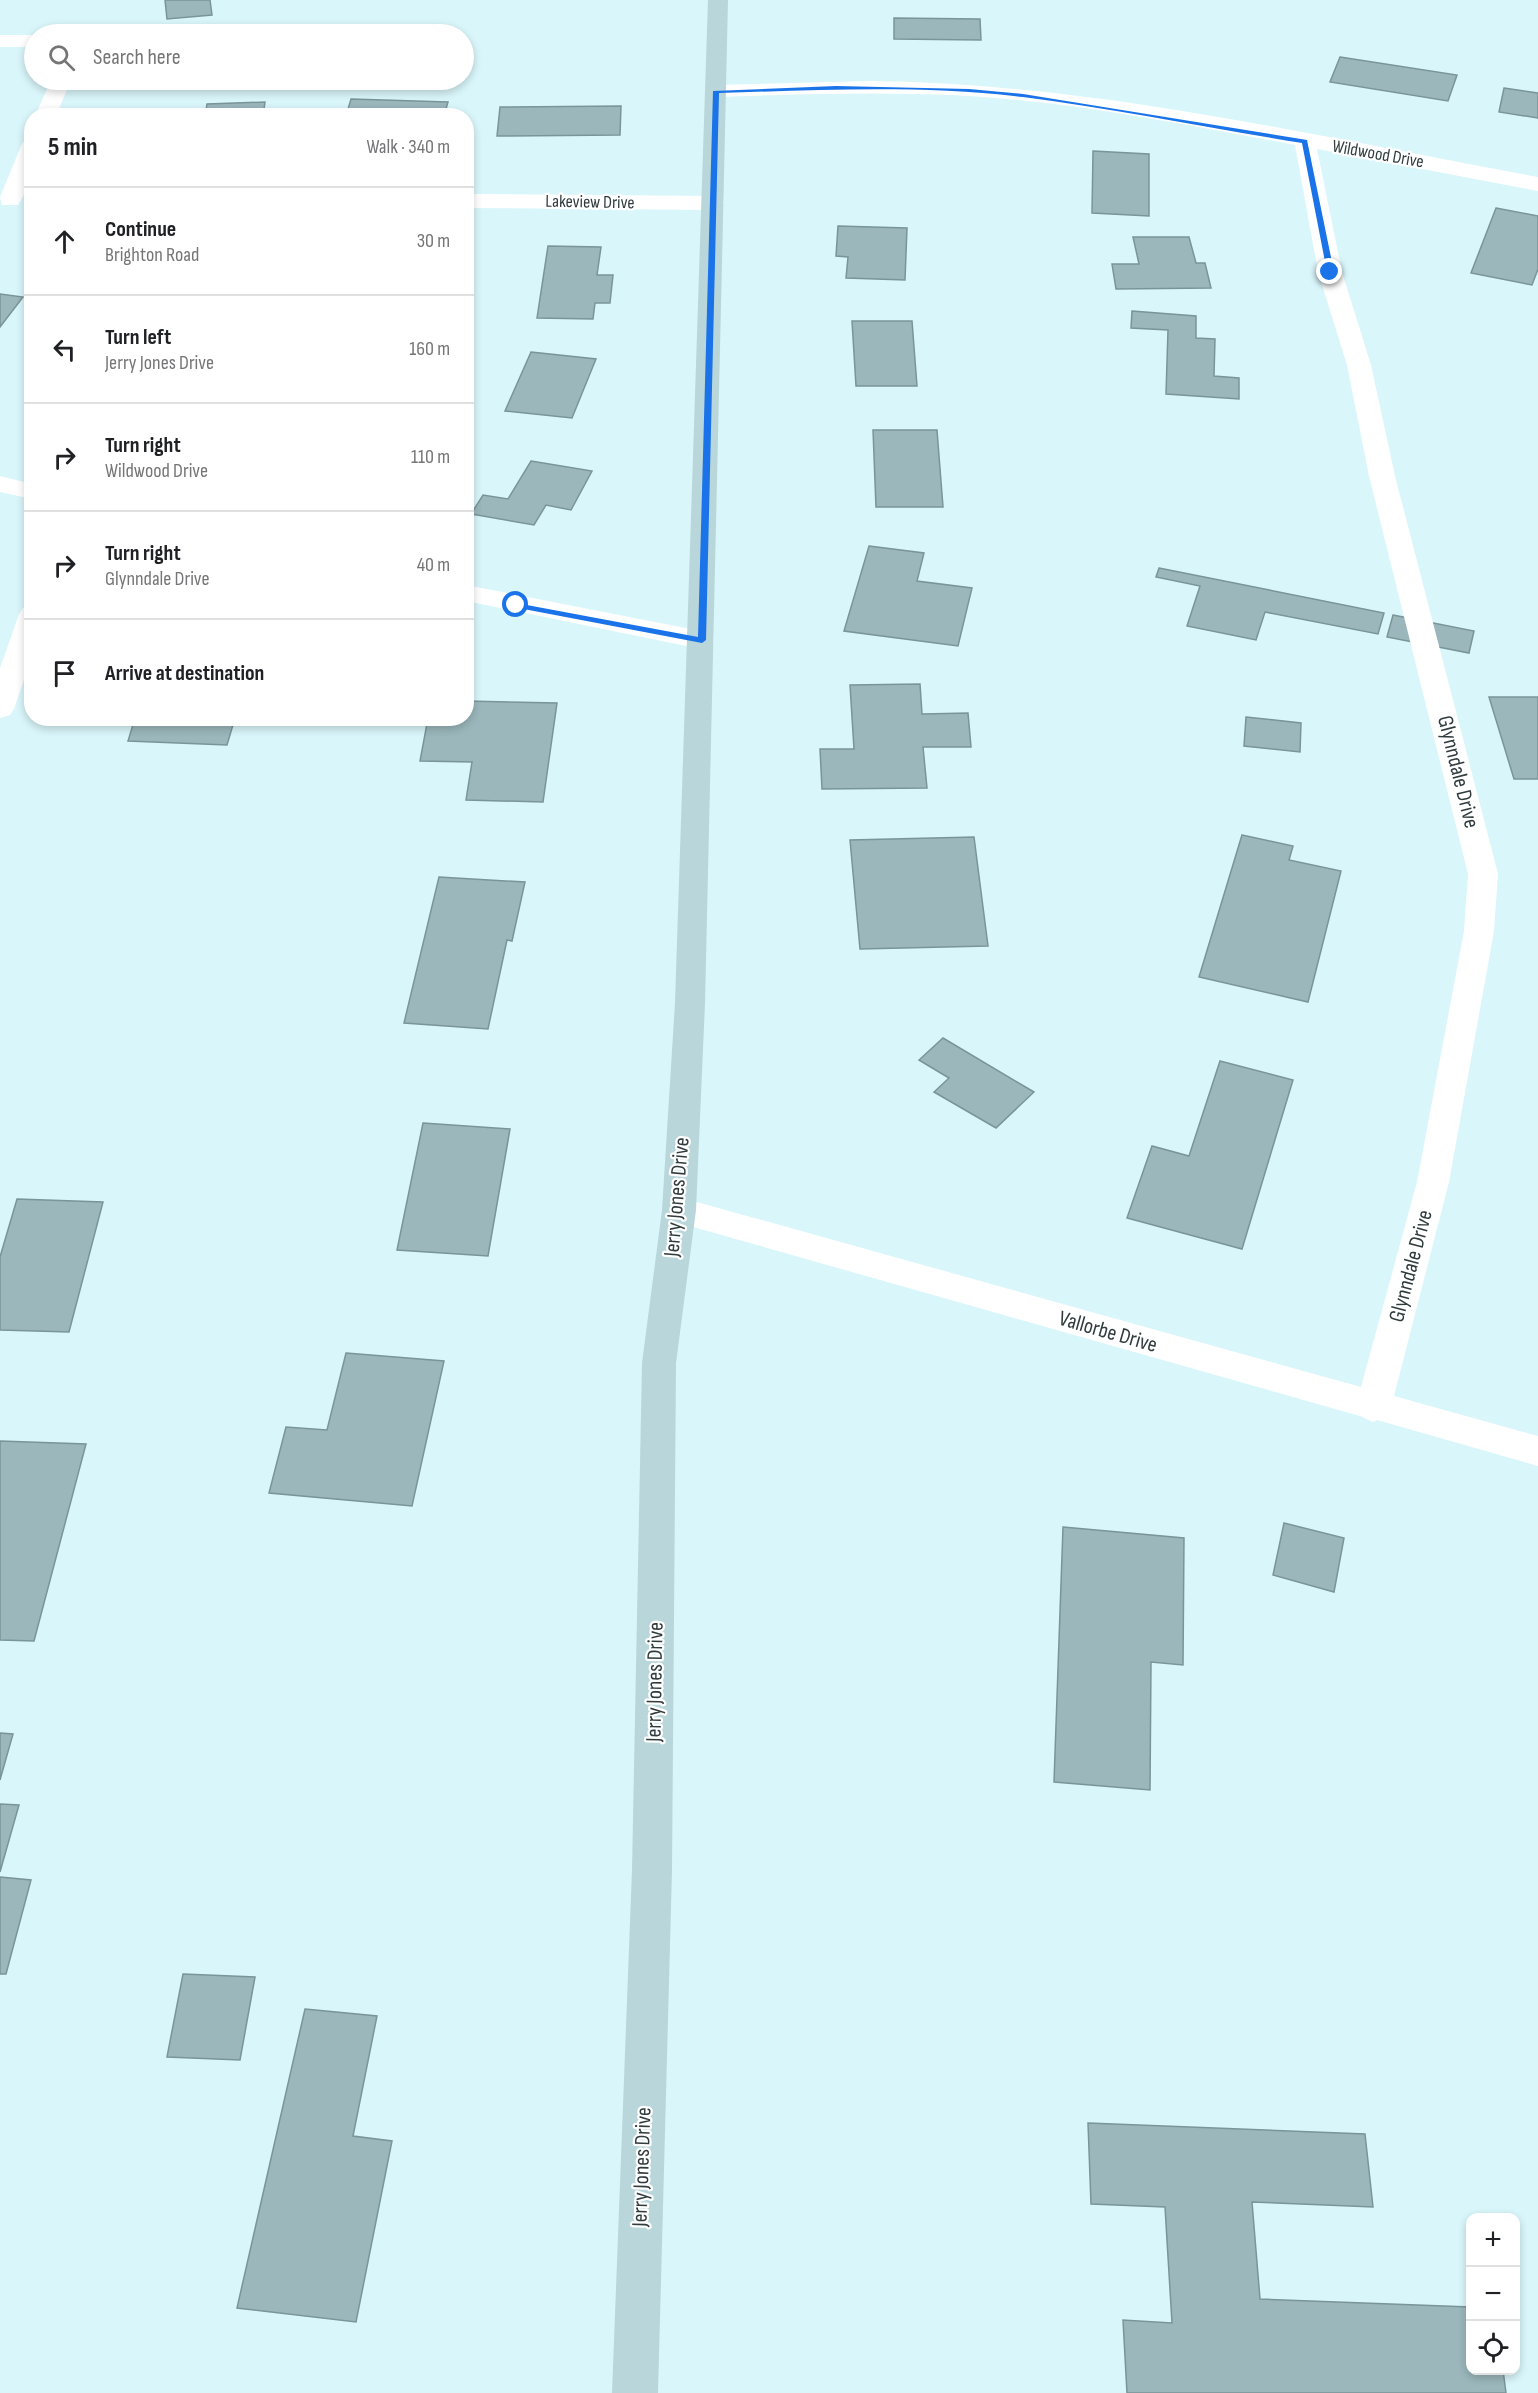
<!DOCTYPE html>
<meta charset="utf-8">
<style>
body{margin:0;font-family:"Sofia Sans Condensed",sans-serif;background:#f6f6f6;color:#202124}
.controls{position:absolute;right:18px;bottom:18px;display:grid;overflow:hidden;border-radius:12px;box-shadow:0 3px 9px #0003}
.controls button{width:54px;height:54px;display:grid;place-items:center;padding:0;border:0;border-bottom:2px solid #e0e0e0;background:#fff;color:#202124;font:30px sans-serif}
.stop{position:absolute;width:18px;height:18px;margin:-14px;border:4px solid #1a73e8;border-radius:50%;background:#fff}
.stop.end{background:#1a73e8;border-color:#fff;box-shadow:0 2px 6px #0008}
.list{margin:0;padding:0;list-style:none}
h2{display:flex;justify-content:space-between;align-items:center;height:78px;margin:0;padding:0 24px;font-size:26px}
h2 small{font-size:20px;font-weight:400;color:#757577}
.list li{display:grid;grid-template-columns:39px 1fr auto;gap:18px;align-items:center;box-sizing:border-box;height:108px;padding:0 24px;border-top:2px solid #e0e0e0}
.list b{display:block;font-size:22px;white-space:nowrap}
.list p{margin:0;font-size:20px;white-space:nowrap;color:#757577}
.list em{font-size:20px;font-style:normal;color:#757577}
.icon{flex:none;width:33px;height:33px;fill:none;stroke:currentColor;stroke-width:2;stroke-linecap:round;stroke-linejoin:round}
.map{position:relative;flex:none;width:1538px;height:2393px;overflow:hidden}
.search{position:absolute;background:#fff;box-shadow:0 3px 9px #0003;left:24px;top:24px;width:450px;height:66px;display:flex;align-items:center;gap:15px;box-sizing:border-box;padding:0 21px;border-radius:33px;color:#757577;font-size:22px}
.panel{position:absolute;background:#fff;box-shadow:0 3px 9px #0003;left:24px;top:108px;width:450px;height:618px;border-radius:24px}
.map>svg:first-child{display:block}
.building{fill:#9bb7bb;stroke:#7a9599;stroke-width:1.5}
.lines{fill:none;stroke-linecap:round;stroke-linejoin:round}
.street{fill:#fff;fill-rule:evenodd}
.secondary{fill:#b9d6da;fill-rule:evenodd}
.route{fill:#1a73e8}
.labels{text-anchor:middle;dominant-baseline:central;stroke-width:4.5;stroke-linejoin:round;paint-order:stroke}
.far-street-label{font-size:18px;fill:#303b3d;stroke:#fff}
.street-label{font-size:22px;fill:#303b3d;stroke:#fff}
</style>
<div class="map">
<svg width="1538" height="2393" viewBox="0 0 1538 2393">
<rect width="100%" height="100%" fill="#d9f6fa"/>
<!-- building -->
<g class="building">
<polygon points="165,0 210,0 212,15 167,19"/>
<polygon points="894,18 980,19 981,40 894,39"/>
<polygon points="1340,57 1457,75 1448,101 1330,82"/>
<polygon points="1504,88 1538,93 1538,118 1499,112"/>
<polygon points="351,99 448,102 444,116 346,116"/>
<polygon points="265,102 263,116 205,116 207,104"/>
<polygon points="621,106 620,135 497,136 500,107"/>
<polygon points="1093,151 1149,154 1149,216 1092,213"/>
<polygon points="1496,208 1538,216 1538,269 1532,285 1471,273"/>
<polygon points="838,226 907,228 905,280 846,278 848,257 836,256"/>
<polygon points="1133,237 1189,237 1196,263 1205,263 1211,288 1116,289 1112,264 1139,264"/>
<polygon points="548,246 601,247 597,275 613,275 610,303 595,303 593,319 537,318"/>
<polygon points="0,294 23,297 0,327"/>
<polygon points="1132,311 1196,316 1196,338 1215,339 1214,376 1239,378 1239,399 1166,394 1168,330 1131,328"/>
<polygon points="852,321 912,321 917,386 856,386"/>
<polygon points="531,352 596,359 572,418 505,411"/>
<polygon points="873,430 937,430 943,507 876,507"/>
<polygon points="531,461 592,471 571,510 546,505 534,525 471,514 483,495 508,499"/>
<polygon points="869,546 924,553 917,581 972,588 958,646 844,631"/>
<polygon points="1159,568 1384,613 1378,634 1265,612 1256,640 1187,626 1200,586 1156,577"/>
<polygon points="1393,615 1474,631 1469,653 1387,637"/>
<polygon points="920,684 922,714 968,713 971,747 923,747 927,788 822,789 820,749 854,749 850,685"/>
<polygon points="1489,697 1538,697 1538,779 1514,779"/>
<polygon points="466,701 557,703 543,802 466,800 472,762 420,761 428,718 466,718"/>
<polygon points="1246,717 1301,723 1300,752 1244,746"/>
<polygon points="135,718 235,718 227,745 128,741"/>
<polygon points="1242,835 1293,846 1289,860 1341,871 1308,1002 1199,977"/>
<polygon points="974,837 988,946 860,949 850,840"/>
<polygon points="439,877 525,882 512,941 507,940 488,1029 404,1023"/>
<polygon points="943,1038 1034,1092 996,1128 934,1092 949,1078 919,1060"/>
<polygon points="1220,1061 1293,1080 1242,1249 1127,1218 1152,1146 1189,1156"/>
<polygon points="423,1123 510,1129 488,1256 397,1250"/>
<polygon points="17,1199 103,1202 69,1332 0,1330 0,1257"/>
<polygon points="346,1353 444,1361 412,1506 269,1493 286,1427 327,1430"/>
<polygon points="0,1441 86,1444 34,1641 0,1640"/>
<polygon points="1284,1523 1344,1538 1334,1592 1273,1575"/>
<polygon points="1063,1527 1184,1538 1183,1665 1151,1662 1150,1790 1054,1782"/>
<polygon points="0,1733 13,1734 0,1780"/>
<polygon points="0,1804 19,1805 0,1872"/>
<polygon points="0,1877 31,1880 6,1974 0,1974"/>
<polygon points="183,1974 255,1977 240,2060 167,2057"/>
<polygon points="305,2009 377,2016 353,2136 392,2141 356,2322 237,2308"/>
<polygon points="1088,2123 1365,2134 1373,2207 1252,2202 1260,2299 1470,2307 1470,2370 1503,2370 1506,2393 1127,2393 1123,2320 1172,2323 1165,2207 1091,2204"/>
</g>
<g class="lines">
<!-- street -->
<g class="street">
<rect x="0" y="35" width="34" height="12"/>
<polygon points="51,80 71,80 56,116 35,116"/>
<path d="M 870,81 C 1095,83 1317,137 1538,177 L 1538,191 L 1317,149 L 1342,272 L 1371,365 L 1395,476 L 1498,874 L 1494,931 L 1449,1182 L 1394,1396 L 1538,1436 L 1538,1466 L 1377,1420 L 1373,1422 L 1360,1416 L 679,1223 L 667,1219 L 662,1210 L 667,1201 L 679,1197 L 1361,1387 L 1417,1182 L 1464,931 L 1468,874 L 1369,476 L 1347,365 L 1318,272 L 1295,145 C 1192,126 1089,105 984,97 C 895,91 805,94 716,97 L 709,95 L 705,91 L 709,87 L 716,85 Z"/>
<path d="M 32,140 C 32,163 32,184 18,205 L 2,205 L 0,197 L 21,146 L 24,141 Z"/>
<polygon points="466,194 713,196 721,198 724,203 721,208 713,210 466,208"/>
<polygon points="0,476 32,484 32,499 0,492"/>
<polygon points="466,585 701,631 711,634 714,640 711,646 701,649 466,601"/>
<polygon points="32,606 32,656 14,709 10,715 0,718 0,668 19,614 23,608"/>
</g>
<!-- secondary -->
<polygon class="secondary" points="708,0 728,0 705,1003 696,1210 676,1363 672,1870 658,2393 612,2393 632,1870 642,1363 662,1210 675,1003"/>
</g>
<!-- route -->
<path class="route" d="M 836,86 L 969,89 L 1023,94 L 1307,140 L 1334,272 L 1327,272 L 1302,143 C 1209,128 1116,109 1023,97 C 923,85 820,90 719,93 L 706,640 L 702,643 L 513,607 L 516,603 L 698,637 L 713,91 Z"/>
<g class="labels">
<!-- far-street labels -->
<g class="far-street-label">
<text transform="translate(1378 154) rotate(10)">Wildwood Drive</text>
<text transform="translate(590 202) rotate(1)">Lakeview Drive</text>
</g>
<!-- street labels -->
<g class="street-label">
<text transform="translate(1458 772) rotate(76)">Glynndale Drive</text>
<text transform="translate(677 1197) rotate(-85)">Jerry Jones Drive</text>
<text transform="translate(1411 1266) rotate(-75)">Glynndale Drive</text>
<text transform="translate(1108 1332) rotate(16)">Vallorbe Drive</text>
<text transform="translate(655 1682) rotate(-89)">Jerry Jones Drive</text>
<text transform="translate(642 2167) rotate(-88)">Jerry Jones Drive</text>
</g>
</g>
</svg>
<div class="controls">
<button>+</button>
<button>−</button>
<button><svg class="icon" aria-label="locate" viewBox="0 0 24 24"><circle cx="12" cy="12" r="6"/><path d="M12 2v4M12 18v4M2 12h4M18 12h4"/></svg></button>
</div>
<div class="stop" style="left:516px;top:605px"></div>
<div class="stop end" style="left:1330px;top:272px"></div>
<div class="search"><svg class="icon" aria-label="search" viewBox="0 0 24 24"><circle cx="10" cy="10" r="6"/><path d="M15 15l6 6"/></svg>Search here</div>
<section class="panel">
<h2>5 min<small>Walk · 340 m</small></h2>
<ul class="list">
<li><svg class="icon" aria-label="ahead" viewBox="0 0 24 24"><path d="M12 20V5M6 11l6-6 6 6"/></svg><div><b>Continue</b><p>Brighton Road</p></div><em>30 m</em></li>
<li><svg class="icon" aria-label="left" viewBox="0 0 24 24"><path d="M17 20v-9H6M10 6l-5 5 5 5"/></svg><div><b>Turn left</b><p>Jerry Jones Drive</p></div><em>160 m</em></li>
<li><svg class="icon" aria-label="right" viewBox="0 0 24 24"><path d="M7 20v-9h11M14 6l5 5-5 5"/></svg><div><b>Turn right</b><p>Wildwood Drive</p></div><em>110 m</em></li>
<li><svg class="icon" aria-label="right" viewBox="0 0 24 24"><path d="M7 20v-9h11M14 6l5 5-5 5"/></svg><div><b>Turn right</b><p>Glynndale Drive</p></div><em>40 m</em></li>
<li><svg class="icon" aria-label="arrive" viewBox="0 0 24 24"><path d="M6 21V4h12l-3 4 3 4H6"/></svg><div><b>Arrive at destination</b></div></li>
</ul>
</section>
</div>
